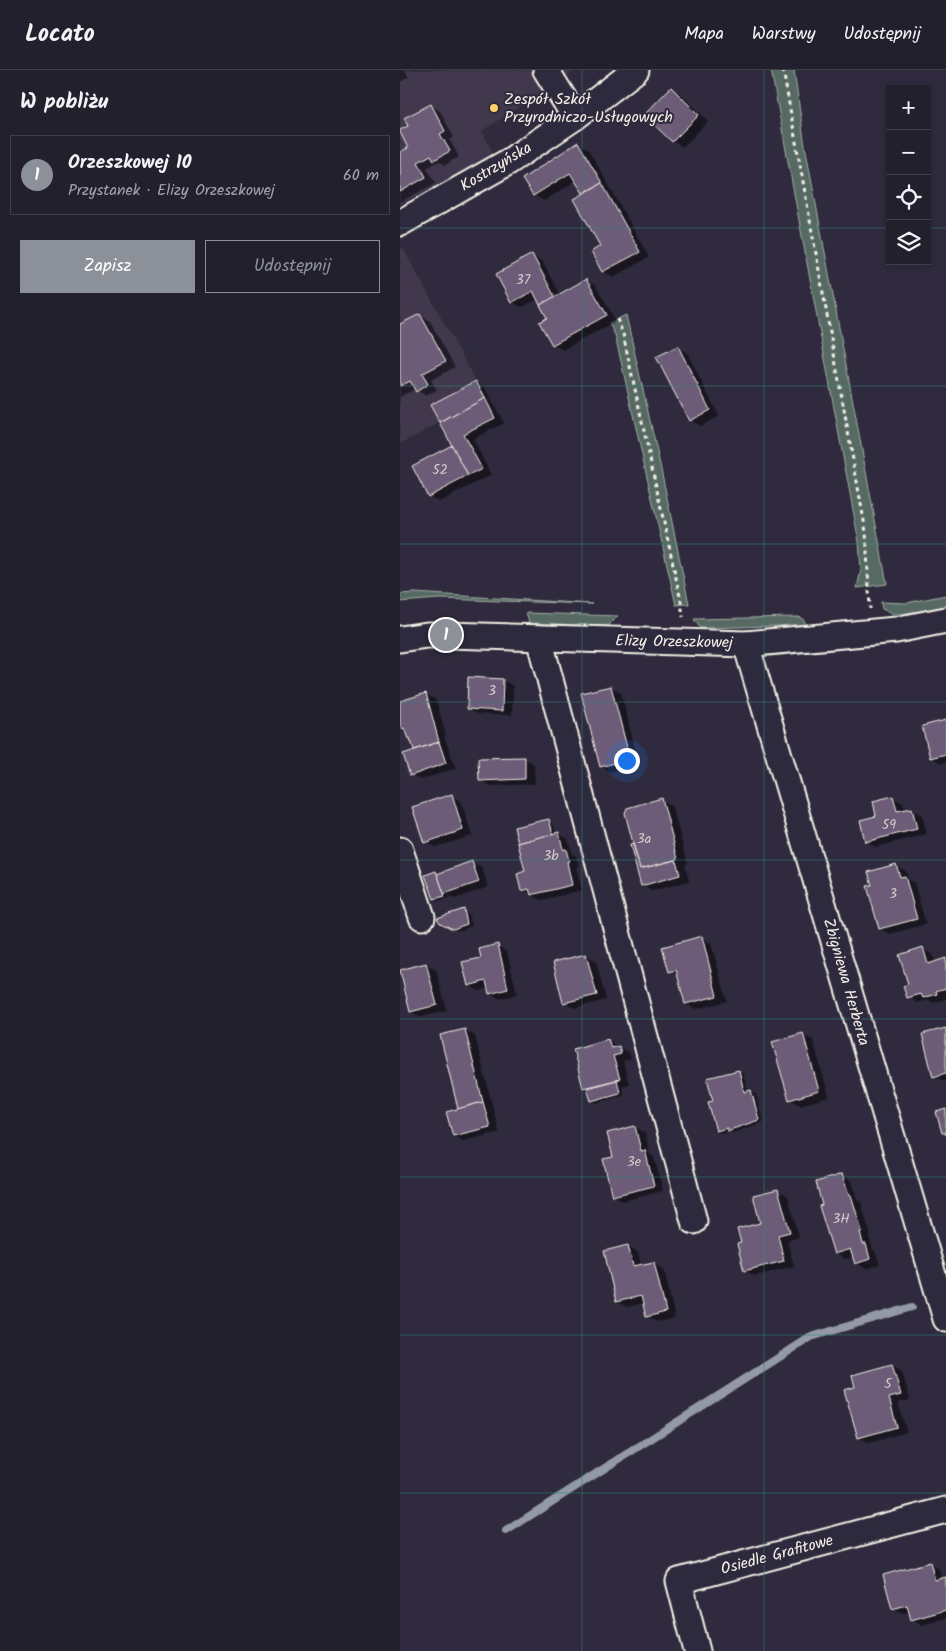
<!DOCTYPE html>
<html lang="pl">
<meta charset="utf-8">
<style>
body{margin:0;font-family:Kalam,sans-serif;background:#2f2d3a;color:#f1f3f6}
.controls{position:absolute;right:15px;top:15px;display:grid;overflow:hidden;border-radius:0px;box-shadow:0 2px 8px #0003}
.controls button{width:45px;height:45px;display:grid;place-items:center;padding:0;border:0;border-bottom:1px solid #403e4a;background:#23202e;color:#f1f3f6;font:25px sans-serif}
.you{position:absolute;left:226px;top:690px;width:18px;height:18px;margin:-12px;border:4px solid #fff;border-radius:50%;background:#1a73e8;box-shadow:0 0 0 8px #1a73e833}
.badge{display:grid;place-items:center;width:32px;height:32px;border-radius:50%;background:#8c9099;color:#fff;font-size:16px;font-weight:700}
.pin{position:absolute;translate:-50% -50%;border:2px solid #fff;box-shadow:0 1px 5px #0006}
.list{margin:0;padding:0;list-style:none}
h2{display:flex;justify-content:space-between;align-items:center;height:65px;margin:0;padding:0 20px;font-size:21px}
h2 small{font-size:16px;font-weight:400;color:#a3a3aa}
.list li{display:grid;grid-template-columns:32px 1fr auto;gap:15px;align-items:center;box-sizing:border-box;height:80px;margin:0 10px 10px;padding:0 10px;border:1px solid #403e4a;border-radius:0px}
.list b{display:block;font-size:19px;white-space:nowrap}
.list p{margin:0;font-size:16px;white-space:nowrap;color:#a3a3aa}
.list em{font-size:16px;font-style:normal;color:#a3a3aa}
.actions{display:flex;gap:10px;padding:15px 20px}
.actions a{flex:1;padding:11px 0;border:1px solid #8c9099;border-radius:0px;text-align:center;font-size:18px;color:#8c9099}
.actions .main{background:#8c9099;color:#fff}
.icon{flex:none;width:28px;height:28px;fill:none;stroke:currentColor;stroke-width:2;stroke-linecap:round;stroke-linejoin:round}
.map{position:relative;flex:none;width:546px;height:1581px;overflow:hidden}
header{display:flex;align-items:center;gap:30px;box-sizing:border-box;height:70px;padding:0 25px;background:#23202e;border-bottom:1px solid #403e4a}
header strong{font-size:24px}
nav{display:flex;gap:28px;margin-inline-start:auto;font-size:18px}
main{display:flex}
aside{flex:1;background:#23202e}
.map>svg:first-child{display:block}
.built{fill:#42394e}
.green{fill:#566a64;stroke:#a5aea6}
.shadow{fill:#0007}
.lines{fill:none;stroke-linecap:round;stroke-linejoin:round}
.stream{stroke:#9399a7;stroke-width:8}
.building{fill:#6d5c77;stroke:#f4f1e8}
.minor-casing{stroke:#f4f1e8;stroke-width:29}
.path{stroke:#f4f1e8;stroke-width:3;stroke-dasharray:4 4;stroke-linecap:butt}
.minor{stroke:#2f2a3d;stroke-width:25}
.grid{fill:none;stroke:#318880;stroke-width:1;stroke-opacity:0.55}
.poi-dot{fill:#ffd166;stroke:#2f2a3d;stroke-width:2}
.labels{text-anchor:middle;dominant-baseline:central;stroke-width:4;stroke-linejoin:round;paint-order:stroke}
.number-label{font-size:14px;fill:#d2cccc}
.poi-label{font-size:16px;fill:#f4f1e8;stroke:#2f2a3d;text-anchor:start}
.street-label{font-size:16px;fill:#f4f1e8;stroke:#2f2a3d}
</style>
<header>
<strong>Locato</strong>
<nav><a>Mapa</a><a>Warstwy</a><a>Udostępnij</a></nav>
</header>
<main>
<aside>
<h2>W pobliżu<small></small></h2>
<ul class="list">
<li><span class="badge">1</span><div><b>Orzeszkowej 10</b><p>Przystanek · Elizy Orzeszkowej</p></div><em>60 m</em></li>
</ul>
<div class="actions"><a class="main">Zapisz</a><a>Udostępnij</a></div>
</aside>
<div class="map">
<svg width="546" height="1581" viewBox="0 0 546 1581">
<rect width="100%" height="100%" fill="#2f2a3d"/>
<filter id="ink" filterUnits="userSpaceOnUse"><feTurbulence type="fractalNoise" baseFrequency=".02" numOctaves="2"/><feDisplacementMap in="SourceGraphic" scale="10" xChannelSelector="R" yChannelSelector="G"/><feConvolveMatrix kernelMatrix="1 2 1 2 8 2 1 2 1" color-interpolation-filters="sRGB"/></filter>
<g filter="url(#ink)">
<!-- built -->
<g class="built">
<polygon points="0,0 175,0 82,61 94,85 0,134"/>
<polygon points="3,178 85,328 0,374 0,180"/>
</g>
<!-- green -->
<g class="green">
<polygon points="371,0 394,0 404,70 487,514 457,518 461,500 459,472"/>
<polygon points="226,245 261,399 289,534 276,535 215,265 209,253"/>
<polygon points="15,523 192,534 39,529 0,532 0,524"/>
<polygon points="546,525 546,537 500,544 493,544 482,539 481,532 506,533"/>
<polygon points="126,543 218,546 208,556 129,553"/>
<polygon points="399,547 404,550 406,554 376,556 300,558 294,549"/>
</g>
<!-- shadow -->
<g class="shadow">
<polygon points="0,0 5,0 9,7 0,12"/>
<polygon points="271,19 281,24 308,51 283,77 273,71"/>
<polygon points="31,35 40,41 54,67 50,70 59,87 45,95 39,91 27,98 36,113 0,132 0,83 10,78 10,56"/>
<polygon points="178,73 188,79 249,187 213,207 203,201 202,177 185,124 177,110 144,131 134,125"/>
<polygon points="132,186 142,191 160,225 186,210 196,216 216,251 163,280 153,274 149,248 138,229 122,237 112,232"/>
<polygon points="20,245 30,251 55,297 31,310 37,320 26,326 15,319 0,327 0,256"/>
<polygon points="278,277 287,283 319,346 300,356 290,350"/>
<polygon points="76,312 85,318 104,353 73,369 91,405 39,432 29,426 53,376"/>
<polygon points="69,609 103,610 113,616 112,645 78,644 68,639"/>
<polygon points="211,617 221,623 239,695 211,702 201,696"/>
<polygon points="26,624 36,630 46,665 44,666 56,698 21,710 11,705 15,681 12,669 7,663 0,659 0,632"/>
<polygon points="546,651 546,692 541,693 531,687"/>
<polygon points="124,688 134,694 135,714 90,716 80,710"/>
<polygon points="51,726 61,731 72,766 35,777 25,772"/>
<polygon points="493,728 503,733 505,741 512,739 522,745 527,764 476,777 466,771 478,747"/>
<polygon points="262,730 272,736 288,794 285,795 289,811 252,821 242,815 231,776 235,775"/>
<polygon points="148,750 153,753 156,764 159,764 168,769 172,784 176,786 179,797 176,798 182,820 142,830 123,820 127,802"/>
<polygon points="72,793 82,798 88,817 55,829 47,825 49,828 39,831 35,829 36,803 38,804"/>
<polygon points="496,796 506,801 508,809 514,813 526,854 490,864 480,858 474,816"/>
<polygon points="64,841 68,843 72,856 59,861 46,855"/>
<polygon points="302,868 311,873 327,931 296,939 286,934 279,906 270,901"/>
<polygon points="97,876 107,882 117,924 100,929 90,923 89,918 79,921 69,915 83,889"/>
<polygon points="523,879 533,885 536,893 546,890 546,929 534,933 528,930 518,933 508,927 510,915"/>
<polygon points="186,885 196,891 206,930 174,938 164,932"/>
<polygon points="26,895 36,900 47,941 21,947 11,942"/>
<polygon points="546,959 546,1011 544,1011 534,1006"/>
<polygon points="65,960 75,966 99,1062 64,1071 54,1066 59,1040"/>
<polygon points="403,965 413,970 429,1027 400,1035 390,1029"/>
<polygon points="208,971 229,983 231,989 223,991 229,1014 222,1016 224,1025 196,1033 192,1030 189,1020 184,1018"/>
<polygon points="339,1001 343,1004 348,1022 351,1021 356,1024 363,1052 333,1063 330,1061 322,1063 317,1061 314,1032"/>
<polygon points="235,1057 245,1063 250,1085 254,1087 263,1121 223,1131 213,1125 214,1088"/>
<polygon points="442,1106 452,1111 457,1130 461,1132 471,1167 469,1167 473,1180 475,1181 480,1195 466,1199 456,1193 454,1187 445,1189 435,1184"/>
<polygon points="378,1120 388,1126 399,1167 387,1171 394,1196 355,1206 346,1201 343,1173 362,1154"/>
<polygon points="228,1176 238,1182 241,1196 254,1193 264,1199 275,1248 257,1252 247,1246 244,1233 227,1237 217,1232"/>
<polygon points="492,1295 502,1301 510,1330 498,1333 507,1362 469,1373 459,1367 457,1318"/>
<polygon points="529,1493 539,1499 542,1509 546,1508 546,1548 522,1555 512,1549 510,1542 503,1543 493,1538"/>
</g>
<g class="lines">
<!-- stream -->
<polyline class="stream" points="106,1461 411,1267 512,1237"/>
</g>
<!-- building -->
<g class="building">
<polygon points="271,17 299,45 272,72 244,45"/>
<polygon points="31,34 45,61 40,64 50,81 34,90 31,85 18,92 26,107 0,122 0,82 8,78 0,62 0,60 8,56 4,48"/>
<polygon points="178,72 202,113 183,123 170,103 133,126 122,109"/>
<polygon points="202,113 240,182 202,202 191,182 200,176 174,129"/>
<polygon points="132,184 155,227 140,235 133,221 111,233 96,204"/>
<polygon points="186,209 207,245 152,275 139,252 147,248 140,235"/>
<polygon points="20,244 46,291 22,304 28,314 16,322 10,311 0,316 0,254"/>
<polygon points="278,276 310,340 289,351 256,287"/>
<polygon points="76,311 85,328 40,353 30,335"/>
<polygon points="85,328 95,348 63,364 82,399 68,406 40,353"/>
<polygon points="52,375 68,406 28,427 12,396"/>
<polygon points="68,607 103,609 102,641 67,639"/>
<polygon points="211,616 230,689 200,697 181,623"/>
<polygon points="26,623 39,672 14,680 10,668 8,669 4,658 0,659 0,631"/>
<polygon points="546,650 546,684 530,688 522,656"/>
<polygon points="39,672 46,693 10,706 3,684"/>
<polygon points="125,687 125,709 79,711 78,688"/>
<polygon points="52,724 63,760 24,773 12,737"/>
<polygon points="493,726 497,741 512,738 517,759 465,772 460,750 476,746 473,731"/>
<polygon points="262,728 278,789 240,799 225,743 227,738"/>
<polygon points="149,749 153,764 118,773 114,757"/>
<polygon points="159,762 163,780 166,779 169,791 167,792 172,815 131,825 129,819 121,821 117,804 125,801 118,773"/>
<polygon points="233,774 240,799 276,790 280,805 241,816 230,775"/>
<polygon points="72,791 79,812 44,824 37,804"/>
<polygon points="496,794 500,807 505,806 517,849 479,859 467,816 472,815 468,802"/>
<polygon points="36,801 45,826 34,829 25,805"/>
<polygon points="64,839 67,854 53,859 40,853 37,848"/>
<polygon points="302,866 317,926 285,934 276,900 269,902 262,877"/>
<polygon points="98,874 108,919 89,924 86,911 68,916 62,892 81,888 79,879"/>
<polygon points="523,877 528,894 546,888 546,918 536,921 537,924 523,928 521,924 507,928 503,916 508,914 499,885"/>
<polygon points="186,884 197,925 163,933 153,892"/>
<polygon points="26,893 37,935 10,942 0,900"/>
<polygon points="546,958 546,1003 533,1007 522,964"/>
<polygon points="65,959 83,1032 58,1039 40,965"/>
<polygon points="403,963 419,1021 389,1030 372,972"/>
<polygon points="208,969 211,978 219,976 221,984 213,986 220,1009 183,1018 173,979"/>
<polygon points="339,1000 344,1022 351,1020 359,1050 327,1061 327,1058 316,1061 308,1032 313,1031 307,1008"/>
<polygon points="217,1010 220,1023 191,1031 187,1018"/>
<polygon points="83,1032 90,1057 53,1066 46,1042"/>
<polygon points="546,1039 546,1065 545,1063 542,1063 536,1042"/>
<polygon points="235,1056 241,1081 245,1080 254,1116 212,1126 203,1089 213,1087 207,1063"/>
<polygon points="442,1104 449,1126 451,1125 462,1161 460,1162 463,1174 466,1174 470,1189 455,1194 450,1179 434,1184 419,1136 422,1135 416,1112"/>
<polygon points="378,1119 390,1162 378,1165 384,1191 344,1201 337,1174 341,1173 337,1159 360,1153 353,1125"/>
<polygon points="228,1175 233,1196 254,1192 266,1242 246,1247 241,1226 216,1232 204,1181"/>
<polygon points="492,1294 501,1325 489,1328 497,1357 458,1368 444,1320 455,1317 452,1305"/>
<polygon points="530,1492 535,1510 546,1507 546,1540 511,1550 507,1535 492,1539 483,1505"/>
</g>
<g class="lines">
<defs>
<g id="minor">
<polyline points="146,0 175,47"/>
<polyline points="0,153 108,92 175,47 236,0"/>
<polyline points="139,568 294,1151"/>
<polyline points="0,569 27,565 46,565 346,574 496,560 546,550"/>
<polyline points="346,574 546,1249"/>
<polyline points="0,780 22,847"/>
<polyline points="297,1581 279,1511 546,1440"/>
</g>
</defs>
<!-- minor casing -->
<use href="#minor" class="minor-casing"/>
<!-- path -->
<g class="path">
<polyline points="383,0 466,462 470,539"/>
<polyline points="217,249 223,264 281,531 283,547"/>
</g>
<!-- minor -->
<use href="#minor" class="minor"/>
</g>
</g>
<!-- grid -->
<path class="grid" d="M 182,0 L 182,1581M 364,0 L 364,1581M 0,158 L 490,158M 527,158 L 546,158M 0,316 L 546,316M 0,474 L 546,474M 0,632 L 546,632M 0,790 L 546,790M 0,949 L 546,949M 0,1107 L 546,1107M 0,1265 L 546,1265M 0,1423 L 546,1423"/>
<!-- markers -->
<circle class="poi-dot" cx="94" cy="38" r="5"/>
<g class="labels">
<!-- number labels -->
<g class="number-label">
<text x="123" y="210">37</text>
<text x="40" y="400">52</text>
<text x="92" y="621">3</text>
<text x="489" y="755">59</text>
<text x="244" y="769">3a</text>
<text x="151" y="786">3b</text>
<text x="493" y="824">3</text>
<text x="234" y="1092">3e</text>
<text x="441" y="1149">3H</text>
<text x="488" y="1314">5</text>
</g>
<!-- poi labels -->
<g class="poi-label">
<text x="104" y="29">Zespół Szkół<tspan x="104" dy="18">Przyrodniczo-Usługowych</tspan></text>
</g>
<!-- street labels -->
<g class="street-label">
<text transform="translate(96 97) rotate(-31)">Kostrzyńska</text>
<text transform="translate(274 572) rotate(1)">Elizy Orzeszkowej</text>
<text transform="translate(446 912) rotate(74)">Zbigniewa Herberta</text>
<text transform="translate(377 1485) rotate(-15)">Osiedle Grafitowe</text>
</g>
</g>
</svg>
<div class="controls">
<button>+</button>
<button>−</button>
<button><svg class="icon" aria-label="locate" viewBox="0 0 24 24"><circle cx="12" cy="12" r="6"/><path d="M12 2v4M12 18v4M2 12h4M18 12h4"/></svg></button>
<button><svg class="icon" aria-label="layers" viewBox="0 0 24 24"><path d="M12 4l9 5-9 5-9-5zM3 14l9 5 9-5"/></svg></button>
</div>
<div class="you"></div>
<div class="pin badge" style="left:46px;top:565px">1</div>
</div>
</main>
